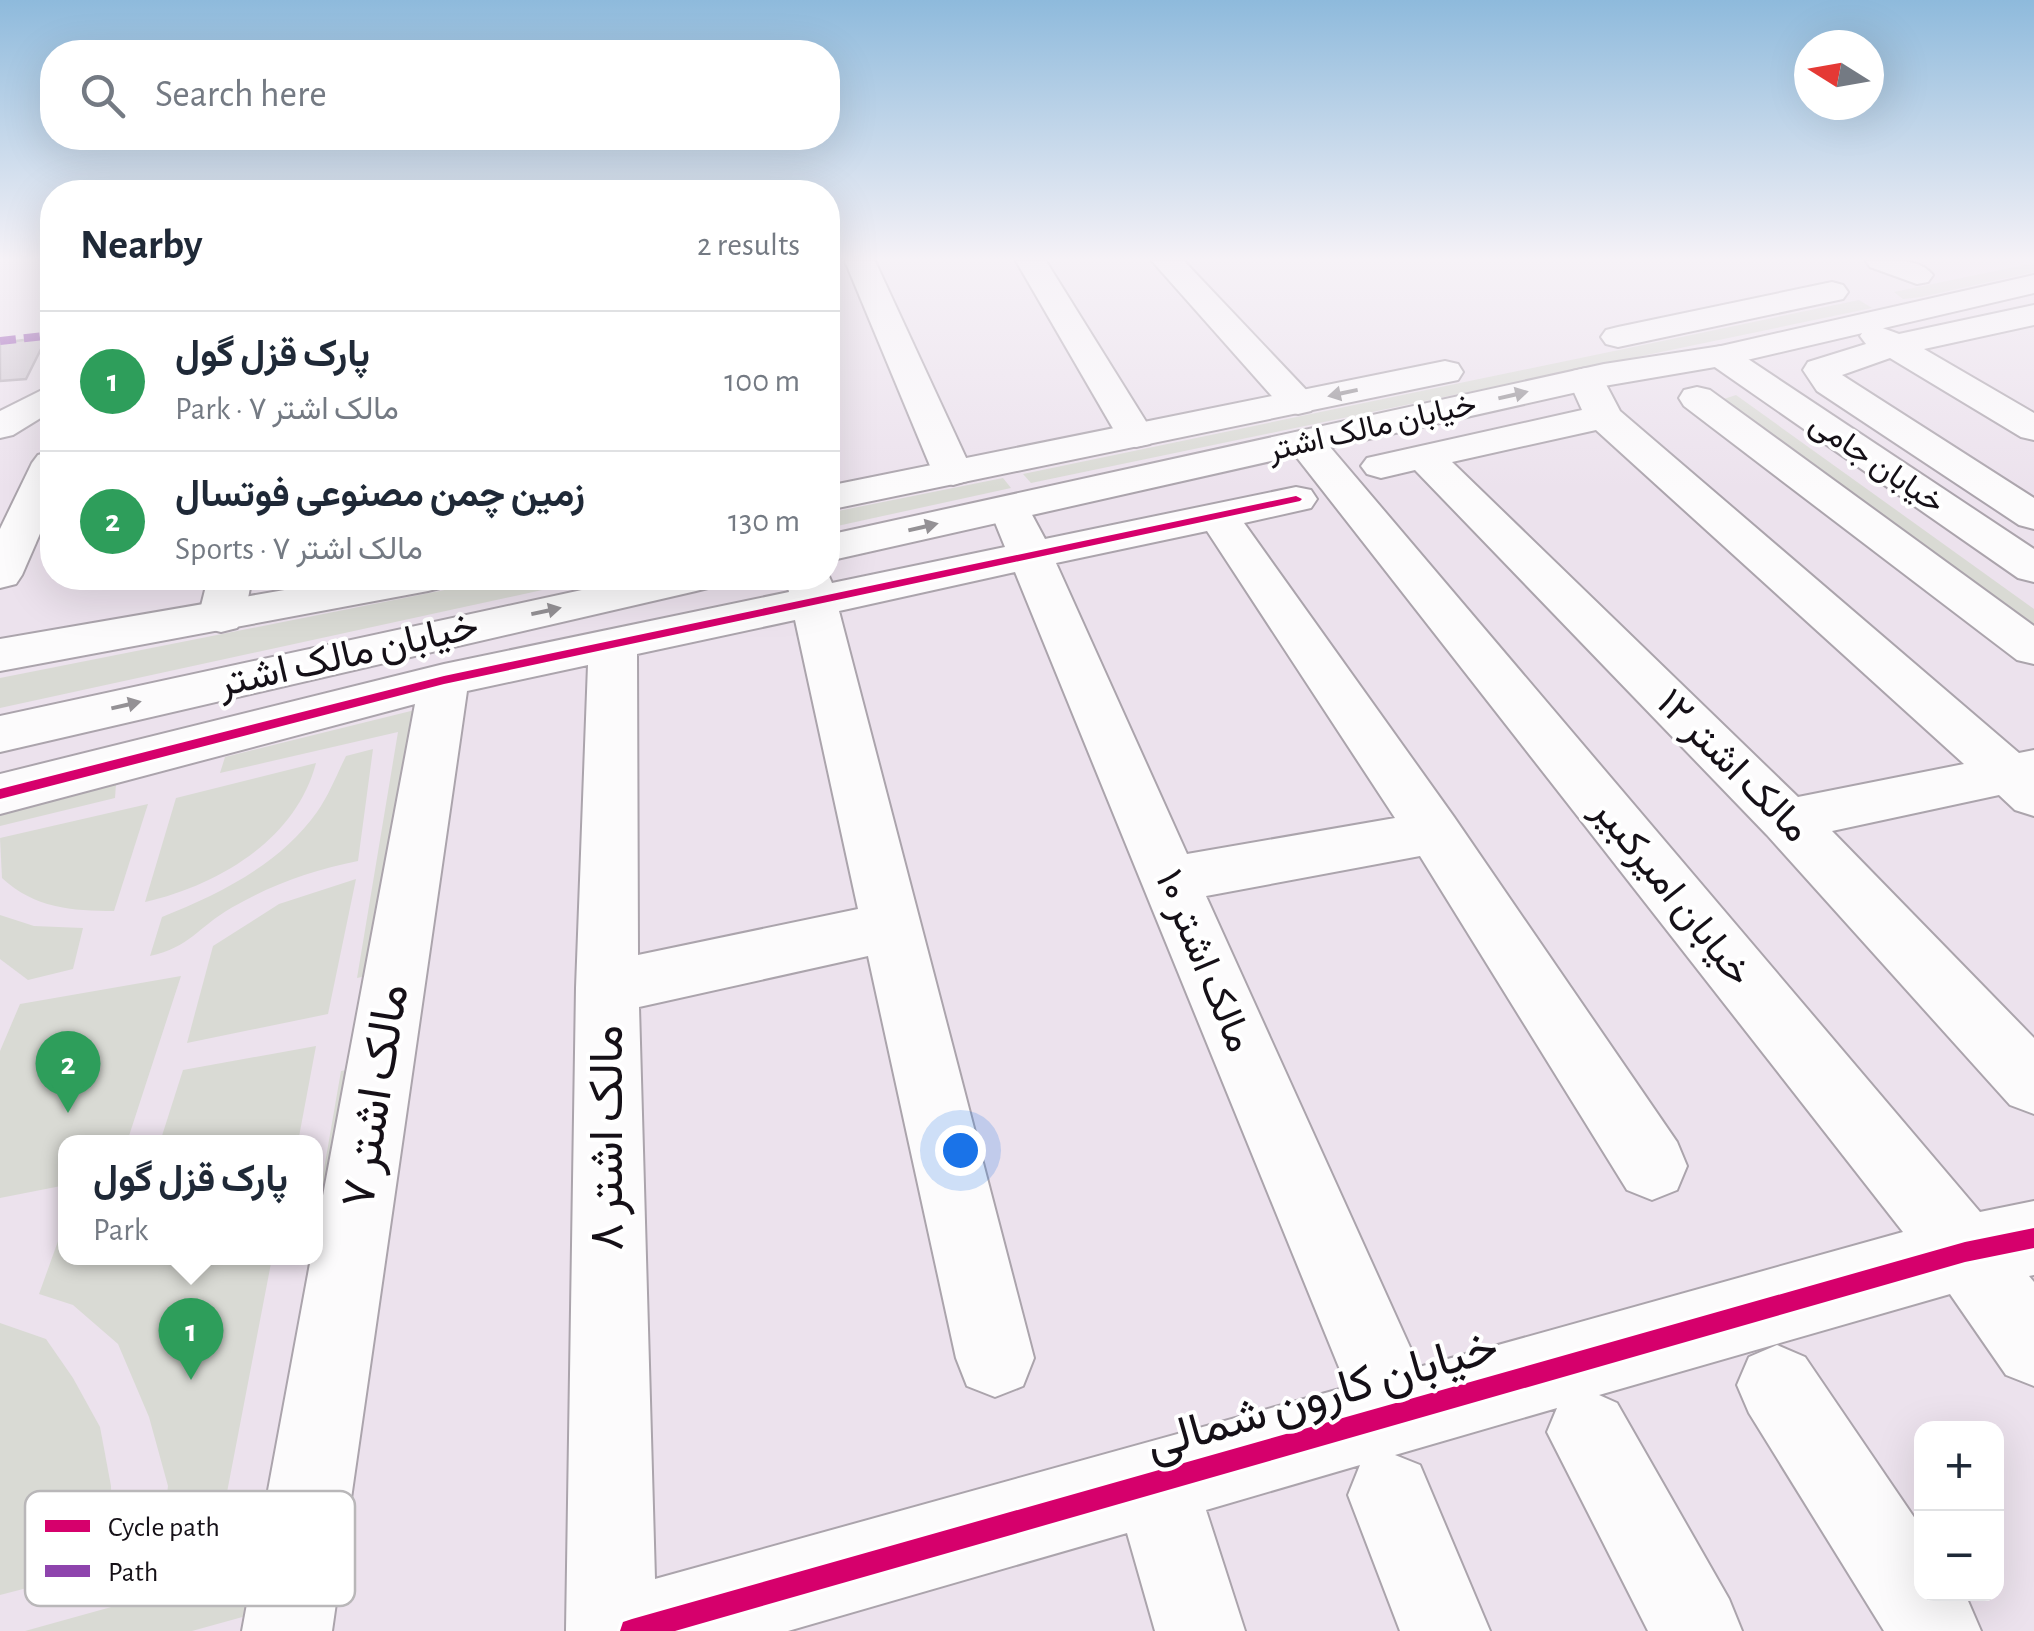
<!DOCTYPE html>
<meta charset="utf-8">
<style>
body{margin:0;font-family:"Alegreya Sans",Vazirmatn,sans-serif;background:#f2f2f3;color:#1f2937}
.controls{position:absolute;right:30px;bottom:30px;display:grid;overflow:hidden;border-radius:20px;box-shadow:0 10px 40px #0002}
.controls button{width:90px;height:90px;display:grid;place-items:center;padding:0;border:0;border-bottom:2px solid #e0e1e3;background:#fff;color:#1f2937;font:50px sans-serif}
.compass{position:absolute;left:1794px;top:30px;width:90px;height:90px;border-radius:50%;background:#fff;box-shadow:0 10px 40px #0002;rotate:281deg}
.you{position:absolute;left:960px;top:1150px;width:35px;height:35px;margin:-25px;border:8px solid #fff;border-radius:50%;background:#1a73e8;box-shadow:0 0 0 15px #1a73e833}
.badge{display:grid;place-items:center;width:65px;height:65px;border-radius:50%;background:#605a62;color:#fff;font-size:32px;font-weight:700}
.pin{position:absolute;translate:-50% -82px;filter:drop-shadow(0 2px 5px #0008)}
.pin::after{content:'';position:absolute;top:52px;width:35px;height:30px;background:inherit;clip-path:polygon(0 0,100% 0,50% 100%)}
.popup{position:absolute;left:58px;top:1135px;width:265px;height:130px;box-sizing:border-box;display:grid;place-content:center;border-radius:20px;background:#fff;filter:drop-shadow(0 2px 8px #0005);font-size:32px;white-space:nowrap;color:#747a83}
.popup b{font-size:38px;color:#1f2937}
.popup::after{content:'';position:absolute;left:50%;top:100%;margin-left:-20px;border:20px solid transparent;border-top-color:#fff}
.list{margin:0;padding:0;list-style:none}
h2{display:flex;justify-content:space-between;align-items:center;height:130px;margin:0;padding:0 40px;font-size:42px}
h2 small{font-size:32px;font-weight:400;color:#747a83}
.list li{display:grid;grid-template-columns:65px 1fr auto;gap:30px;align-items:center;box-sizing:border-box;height:140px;padding:0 40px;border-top:2px solid #e0e1e3}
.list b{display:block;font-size:38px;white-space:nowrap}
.list p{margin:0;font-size:32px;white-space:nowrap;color:#747a83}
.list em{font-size:32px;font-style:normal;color:#747a83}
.icon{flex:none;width:55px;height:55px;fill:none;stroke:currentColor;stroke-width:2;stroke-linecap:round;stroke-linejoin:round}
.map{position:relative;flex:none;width:2034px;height:1631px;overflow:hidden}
.search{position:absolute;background:#fff;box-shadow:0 10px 40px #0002;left:40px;top:40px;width:800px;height:110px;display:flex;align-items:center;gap:25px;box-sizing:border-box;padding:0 35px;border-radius:40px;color:#747a83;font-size:38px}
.panel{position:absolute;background:#fff;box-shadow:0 10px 40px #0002;left:40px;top:180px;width:800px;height:410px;border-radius:40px}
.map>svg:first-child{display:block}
.green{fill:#d9dad4}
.building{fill:#d3cbd4;stroke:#b6aeb7;stroke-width:2.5}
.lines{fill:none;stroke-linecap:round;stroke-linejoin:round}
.minor-casing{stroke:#aba4ac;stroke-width:4}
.major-casing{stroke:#aba4ac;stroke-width:4}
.minor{fill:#fcfbfc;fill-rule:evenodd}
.major{fill:#fcfbfc;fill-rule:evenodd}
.quiet{stroke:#8e44ad;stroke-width:8;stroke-dasharray:16 8;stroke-linecap:butt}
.cycleway-casing{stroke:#fff;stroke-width:6}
.cycleway{fill:#d6006c;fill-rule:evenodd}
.oneway{fill:#949195}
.labels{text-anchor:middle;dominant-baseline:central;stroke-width:8;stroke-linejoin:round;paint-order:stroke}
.far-street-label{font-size:32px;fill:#151017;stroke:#fff}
.street-label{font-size:40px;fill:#151017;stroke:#fff}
.near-street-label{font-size:48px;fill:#151017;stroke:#fff}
.key{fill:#fff;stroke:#b9b7b9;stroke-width:2.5}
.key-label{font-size:28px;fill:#151017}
</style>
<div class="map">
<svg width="2034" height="1631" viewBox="0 0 2034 1631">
<rect width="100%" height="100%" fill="#ece2ed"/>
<!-- green -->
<g class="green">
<polygon points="2034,263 2034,272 1921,297 1903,299 1894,292"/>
<polygon points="1859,300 1872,308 1031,483 1023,474"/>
<polygon points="1736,395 2034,609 2034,632 1721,400"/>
<polygon points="1003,478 1011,488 828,528 828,513"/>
<polygon points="505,578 597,578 0,708 0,678"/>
<polygon points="423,708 383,972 357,978 398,732 220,773 225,757"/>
<path d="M 373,749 L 358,861 C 312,870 271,885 231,908 C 197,928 190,947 150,956 L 162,917 C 220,894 280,864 317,812 C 329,795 337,774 346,756 Z"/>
<path d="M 316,763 C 296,840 218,885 145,902 L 176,798 Z"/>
<polygon points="116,784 115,798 0,826 0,811"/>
<path d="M 148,804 L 114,911 C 72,911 34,908 2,878 L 0,838 Z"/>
<polygon points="356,879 328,1014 187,1043 213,946 279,904"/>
<polygon points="0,915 34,926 83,928 73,969 28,980 0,959"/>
<polygon points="181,976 127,1142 66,1142 66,1185 0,1198 0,1051 20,1004"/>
<polygon points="316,1046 298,1142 160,1142 183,1070"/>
<polygon points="368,1066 286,1605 192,1631 25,1631 255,1567 309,1258 316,1258 316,1215 341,1071"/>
<polygon points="66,1219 66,1258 272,1258 219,1534 161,1543 168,1486 149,1417 118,1344 73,1305 39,1294"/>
<polygon points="0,1323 46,1339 73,1378 100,1427 111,1486 112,1566 0,1595"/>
</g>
<!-- building -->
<polygon class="building" points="47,337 26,379 0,381 0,343"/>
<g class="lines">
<defs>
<g id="minor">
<polygon points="845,261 875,261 973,473 967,481 953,485 939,481 933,473"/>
<polygon points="1016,261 1046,261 1155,436 1150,444 1136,447 1122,444"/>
<polygon points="1152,261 1184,261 1311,395 1316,403 1311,411 1298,414 1285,411"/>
<path d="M 1866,261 C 1888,261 1918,256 1933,275 L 1928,282 L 1917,284 L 1870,267 Z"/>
<polygon points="2034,305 2034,325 1924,349 2034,413 2034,440 2021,437 1890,358 1842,375 2034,498 2034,529 2019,525 1817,391 1803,370 1808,362 1866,344 1860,336 1865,329 1877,326 1899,334"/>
<polygon points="1721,346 1733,349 2034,549 2034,582 2018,578 1709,363 1704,356 1709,349"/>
<path d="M 1586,368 L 1599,371 L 1620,411 L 2019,753 L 2034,750 L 2034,816 L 2015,810 L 1999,795 L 1832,831 L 2034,1038 L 2034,1114 L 2010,1105 L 1767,835 L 1415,470 L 1381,478 L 1367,474 L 1361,466 L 1367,458 L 1582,410 L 1568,379 L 1573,371 ZM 1596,430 L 1964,764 L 1798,797 L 1452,462 Z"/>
<polygon points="52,385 52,411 13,435 0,438 0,411"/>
<polygon points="1697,387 1710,390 2034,626 2034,664 2017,660 1684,406 1679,398 1684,390"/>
<path d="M 1305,430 L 1319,434 L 1980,1212 L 2034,1201 L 2034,1275 L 2029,1276 L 2034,1282 L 2034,1386 L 2006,1375 L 1950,1294 L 1599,1395 L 1617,1403 L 1729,1599 L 1742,1631 L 1648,1631 L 1547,1432 L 1557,1408 L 1395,1455 L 1420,1465 L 1490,1631 L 1400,1631 L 1348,1495 L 1360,1465 L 1206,1510 L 1245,1631 L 1155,1631 L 1127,1533 L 788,1631 L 566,1631 L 576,988 L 588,665 L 467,691 L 332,1631 L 242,1631 L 311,1258 L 316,1258 L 316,1233 L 415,704 L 0,814 L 0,774 L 444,664 L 789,592 L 786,578 L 828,578 L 828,574 L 832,583 L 1005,547 L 994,520 L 1000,511 L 1015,507 L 1030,511 L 1045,539 L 1296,487 L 1311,490 L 1317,499 L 1311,508 L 1244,523 L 1454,817 L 1677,1142 L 1687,1166 L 1677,1190 L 1652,1200 L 1627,1190 L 1420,856 L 1206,896 L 1419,1367 L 1903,1232 L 1291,450 L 1286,442 L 1291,434 ZM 1207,531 L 1395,818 L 1187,854 L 1056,563 ZM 1015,572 L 1347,1387 L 655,1579 L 639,1007 L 868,956 L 956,1358 L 967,1386 L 995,1397 L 1023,1386 L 1034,1358 L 839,611 ZM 795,620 L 858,909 L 638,955 L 637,654 Z"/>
<polygon points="52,451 52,506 22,575 16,584 0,588 0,529 32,463 38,455"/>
<polygon points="208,578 252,578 244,618 237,628 221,632 205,628 198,618"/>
<polygon points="1777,1345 1805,1357 1922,1529 1922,1594 1965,1594 1981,1631 1884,1631 1749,1413 1737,1385 1749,1357"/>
</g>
<g id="major">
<polygon points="2034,275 2034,293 1721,366 1604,386 828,561 828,535 1604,364 1721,346"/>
<polygon points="1832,282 1843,285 1848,292 1843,299 1618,347 1606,344 1601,337 1606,330 1618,327"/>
<polygon points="1445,361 1458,364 1463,372 1458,380 828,510 828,486"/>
<polygon points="354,578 450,578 444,587 428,591 0,671 0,639"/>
<polygon points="637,578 718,578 712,587 696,591 0,752 0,716"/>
</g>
</defs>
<!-- minor casing -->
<use href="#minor" class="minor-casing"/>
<!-- major casing -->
<use href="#major" class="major-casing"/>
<!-- minor -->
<use href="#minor" class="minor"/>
<!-- major -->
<use href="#major" class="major"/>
<!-- quiet -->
<polyline class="quiet" points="0,341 52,335"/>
<defs>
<g id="cycleway">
<polygon points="1296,496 1302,499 1300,501 444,684 0,799 0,789 444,676"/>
<polygon points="2034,1228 2034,1248 1965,1262 675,1631 620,1631 623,1622 632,1619 1965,1242"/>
</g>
</defs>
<!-- cycleway casing -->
<use href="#cycleway" class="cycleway-casing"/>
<!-- cycleway -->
<use href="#cycleway" class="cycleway"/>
</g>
<!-- one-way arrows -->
<defs><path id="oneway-solid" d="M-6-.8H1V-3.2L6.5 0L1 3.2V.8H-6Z" transform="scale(2.5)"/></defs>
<g class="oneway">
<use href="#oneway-solid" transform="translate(1343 393) rotate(168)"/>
<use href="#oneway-solid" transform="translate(1513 395) rotate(-13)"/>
<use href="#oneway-solid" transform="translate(923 527) rotate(-13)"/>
<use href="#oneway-solid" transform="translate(546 611) rotate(-12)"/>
<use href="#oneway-solid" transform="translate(126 705) rotate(-13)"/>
</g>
<!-- sky -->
<linearGradient id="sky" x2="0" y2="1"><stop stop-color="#8ebadc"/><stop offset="0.53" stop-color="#f6f2f7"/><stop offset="1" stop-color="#f6f2f7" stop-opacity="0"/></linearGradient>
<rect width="2034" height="489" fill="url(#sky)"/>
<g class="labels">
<!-- far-street labels -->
<g class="far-street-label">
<text transform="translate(1372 427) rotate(-13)">خیابان مالک اشتر</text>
<text transform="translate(1877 463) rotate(34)">خیابان جامی</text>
</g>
<!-- street labels -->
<g class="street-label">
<text transform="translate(348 655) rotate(-13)">خیابان مالک اشتر</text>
<text transform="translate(1733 766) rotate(45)">مالک اشتر ۱۲</text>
<text transform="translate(1672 892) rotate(51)">خیابان امیرکبیر</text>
<text transform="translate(1204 961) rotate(67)">مالک اشتر ۱۰</text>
</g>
<!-- near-street labels -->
<g class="near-street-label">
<text transform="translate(376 1096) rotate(-81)">مالک اشتر ۷</text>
<text transform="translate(608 1138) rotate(-90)">مالک اشتر ۸</text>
<text transform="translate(1322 1396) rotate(-16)">خیابان کارون شمالی</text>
</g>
</g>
<!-- legend -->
<rect x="25" y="1491" width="330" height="115" rx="15" class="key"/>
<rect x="45" y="1520" width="45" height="12" fill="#d6006c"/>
<rect x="45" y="1565" width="45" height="12" fill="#8e44ad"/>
<g class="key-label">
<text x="108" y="1536">Cycle path</text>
<text x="108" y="1581">Path</text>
</g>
</svg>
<div class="controls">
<button>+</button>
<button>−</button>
</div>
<svg class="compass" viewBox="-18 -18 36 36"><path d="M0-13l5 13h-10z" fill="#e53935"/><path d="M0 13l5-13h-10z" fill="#747a83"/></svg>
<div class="you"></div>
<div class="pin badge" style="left:191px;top:1380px;background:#2e9e5b">1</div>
<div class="popup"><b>پارک قزل گول</b>Park</div>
<div class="pin badge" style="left:68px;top:1113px;background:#2e9e5b">2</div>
<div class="search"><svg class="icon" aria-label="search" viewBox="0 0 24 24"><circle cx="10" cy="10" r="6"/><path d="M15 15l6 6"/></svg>Search here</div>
<section class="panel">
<h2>Nearby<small>2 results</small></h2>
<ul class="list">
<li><span class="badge" style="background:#2e9e5b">1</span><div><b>پارک قزل گول</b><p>Park · مالک اشتر ۷</p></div><em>100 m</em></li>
<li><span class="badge" style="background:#2e9e5b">2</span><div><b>زمین چمن مصنوعی فوتسال</b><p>Sports · مالک اشتر ۷</p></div><em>130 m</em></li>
</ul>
</section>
</div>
